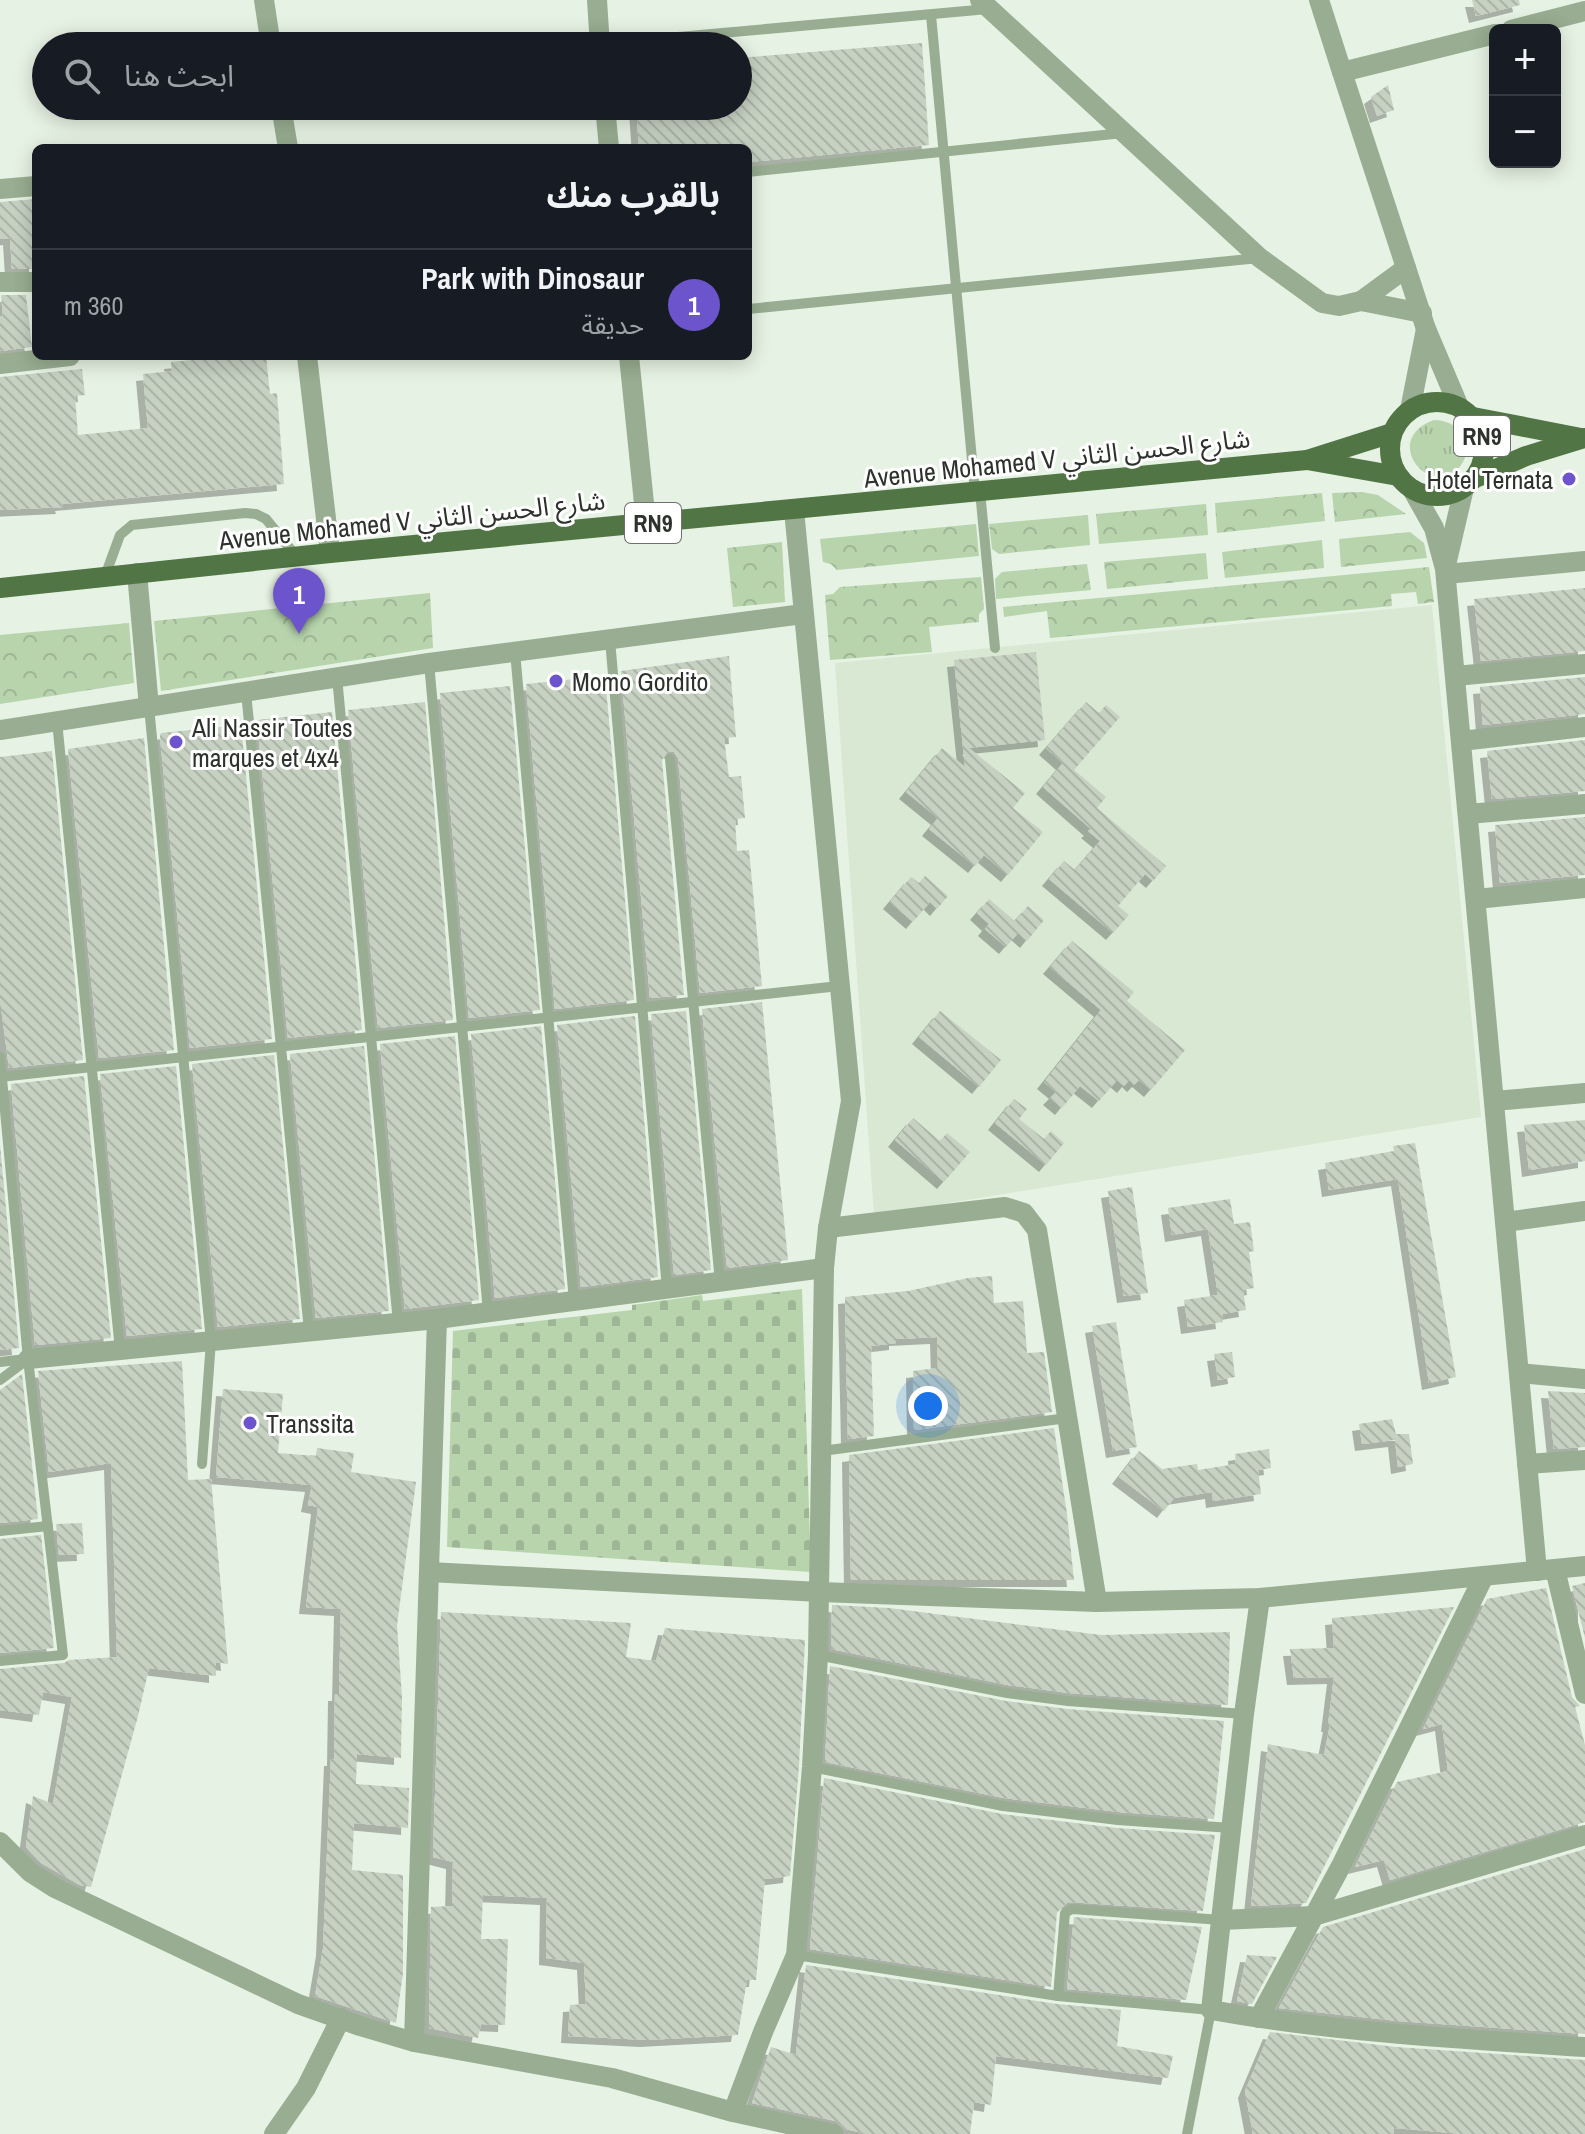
<!DOCTYPE html>
<html lang="ar">
<meta charset="utf-8">
<style>
body{margin:0;font-family:"Archivo Narrow","Noto Sans Arabic",sans-serif;background:#20242c;color:#f1f3f6;direction:rtl}
.controls{position:absolute;right:24px;top:24px;display:grid;overflow:hidden;border-radius:12px;box-shadow:0 4px 20px #0003}
.controls button{width:72px;height:72px;display:grid;place-items:center;padding:0;border:0;border-bottom:2px solid #363941;background:#171b24;color:#f1f3f6;font:40px sans-serif}
.you{position:absolute;left:928px;top:1406px;width:28px;height:28px;margin:-20px;border:6px solid #fff;border-radius:50%;background:#1a73e8;box-shadow:0 0 0 12px #1a73e833}
.badge{display:grid;place-items:center;width:52px;height:52px;border-radius:50%;background:#6c54cd;color:#fff;font-size:26px;font-weight:700}
.pin{position:absolute;translate:-50% -66px;filter:drop-shadow(0 2px 4px #0008)}
.pin::after{content:'';position:absolute;top:42px;width:28px;height:24px;background:inherit;clip-path:polygon(0 0,100% 0,50% 100%)}
.list{margin:0;padding:0;list-style:none}
h2{display:flex;justify-content:space-between;align-items:center;height:104px;margin:0;padding:0 32px;font-size:34px}
h2 small{font-size:26px;font-weight:400;color:#9ea1a6}
.list li{display:grid;grid-template-columns:52px 1fr auto;gap:24px;align-items:center;box-sizing:border-box;height:112px;padding:0 32px;border-top:2px solid #363941}
.list b{display:block;font-size:30px;white-space:nowrap}
.list p{margin:0;font-size:26px;white-space:nowrap;color:#9ea1a6}
.list em{font-size:26px;font-style:normal;color:#9ea1a6}
.icon{flex:none;width:44px;height:44px;fill:none;stroke:currentColor;stroke-width:2;stroke-linecap:round;stroke-linejoin:round}
.map{position:relative;flex:none;width:1585px;height:2134px;overflow:hidden;direction:ltr}
.search{position:absolute;background:#171b24;box-shadow:0 4px 20px #0003;left:32px;top:32px;width:720px;height:88px;display:flex;align-items:center;gap:20px;box-sizing:border-box;padding:0 28px;border-radius:44px;color:#9ea1a6;font-size:30px}
.panel{position:absolute;background:#171b24;box-shadow:0 4px 20px #0003;left:32px;top:144px;width:720px;height:216px;border-radius:12px;direction:rtl}
.map>svg:first-child{display:block}
.built{fill:#d8e8d3}
.grass{fill:url(#grass-tufts)}
.cemetery{fill:url(#cemetery-stones)}
.park{fill:url(#park-crowns)}
.building{fill:url(#building-back-hatch);filter:url(#shadow)}
.lines{fill:none;stroke-linecap:round;stroke-linejoin:round}
.lane{stroke:#98ad91;stroke-width:10}
.street{stroke:#98ad91;stroke-width:20}
.primary{stroke:#517544;stroke-width:20}
.poi-dot{fill:#6c54cd;stroke:#fff;stroke-width:3}
.labels{text-anchor:middle;dominant-baseline:central;stroke-width:6;stroke-linejoin:round;paint-order:stroke}
.shield{fill:#fff;stroke:#6d706c;stroke-width:2}
.shield-label{font-size:24px;font-weight:bold;fill:#2e322d}
.street-label{font-size:26px;fill:#2e322d;stroke:#fff}
.poi-label{font-size:26px;fill:#2e322d;stroke:#fff;text-anchor:start}
</style>
<div class="map">
<svg width="1585" height="2134" viewBox="0 0 1585 2134">
<defs>
<pattern id="grass-tufts" width="24" height="20" patternUnits="userSpaceOnUse" patternTransform="scale(2)"><rect width="24" height="20" fill="#b7d4ad"/><path d="M3 7l-1-3M5 7V3M7 7l1-3M15 17l-1-3M17 17v-4M19 17l1-3" fill="none" stroke="#9eb695"/></pattern>
<pattern id="cemetery-stones" width="16" height="16" patternUnits="userSpaceOnUse" patternTransform="scale(2)"><rect width="16" height="16" fill="#b7d4ad"/><path d="M2 7V4a2 2 0 0 1 4 0v3zM10 15v-3a2 2 0 0 1 4 0v3z" fill="#9eb695"/></pattern>
<pattern id="park-crowns" width="20" height="18" patternUnits="userSpaceOnUse" patternTransform="scale(2)"><rect width="20" height="18" fill="#b7d4ad"/><path d="M2 6a3 3 0 1 1 6 0M12 15a3 3 0 1 1 6 0" fill="none" stroke="#9eb695"/></pattern>
<pattern id="building-back-hatch" width="6" height="6" patternUnits="userSpaceOnUse" patternTransform="scale(2)"><rect width="6" height="6" fill="#c6d1c2"/><path d="M-1 5l2 2M0 0l6 6M5-1l2 2" fill="none" stroke="#aab4a7"/></pattern>
<filter id="shadow"><feDropShadow dx="-7" dy="7" stdDeviation="0" flood-color="#0004"/></filter>
</defs>
<rect width="100%" height="100%" fill="#e6f2e3"/>
<!-- built -->
<polygon class="built" points="1432,605 1481,1117 874,1215 835,663"/>
<!-- grass -->
<path class="grass" d="M 1434,420 C 1455,420 1476,439 1463,462 C 1438,507 1376,441 1434,420 Z"/>
<!-- cemetery -->
<polygon class="cemetery" points="802,1289 811,1572 447,1547 453,1331 632,1310 632,1305 702,1295 703,1301"/>
<!-- park -->
<g class="park">
<polygon points="1362,492 1378,495 1406,514 1335,522 1332,493"/>
<polygon points="1322,493 1325,521 1217,533 1215,503"/>
<polygon points="1206,504 1208,535 1099,544 1096,514"/>
<polygon points="1088,515 1090,545 999,554 992,549 989,524"/>
<polygon points="976,524 979,556 837,570 831,564 823,562 820,539"/>
<polygon points="1410,532 1424,543 1427,558 1341,567 1339,539"/>
<polygon points="1322,540 1324,568 1225,578 1222,552"/>
<polygon points="782,542 785,602 733,607 727,548"/>
<polygon points="1206,553 1208,579 1107,589 1104,562"/>
<polygon points="1087,564 1091,590 996,599 995,579 1002,572"/>
<polygon points="1429,567 1434,602 1418,604 1416,592 1391,594 1392,606 1050,638 1047,611 1004,617 1003,607"/>
<polygon points="981,577 984,609 979,614 979,622 929,627 932,652 830,660 825,595 833,594 840,587"/>
<polygon points="430,593 433,648 161,691 154,621"/>
<polygon points="129,623 134,683 0,704 0,635"/>
</g>
<!-- building -->
<g class="building">
<polygon points="1472,0 1519,0 1520,5 1476,16"/>
<polygon points="922,43 929,145 748,162 748,148 639,148 636,106 738,106 738,58"/>
<polygon points="1388,85 1394,110 1377,116 1371,97"/>
<polygon points="36,199 36,269 12,269 10,238 0,239 0,202"/>
<polygon points="1,295 26,295 32,347 0,351 0,316 3,316"/>
<polygon points="235,356 266,356 270,394 277,393 284,484 62,504 63,507 0,510 0,377 82,369 85,395 75,396 78,435 148,428 143,374 172,371 171,362"/>
<polygon points="1585,588 1585,651 1481,661 1474,599"/>
<polygon points="1036,652 1045,740 969,748 1025,793 1013,808 1043,832 1008,875 984,855 975,866 929,829 938,818 906,792 942,748 965,767 954,660"/>
<polygon points="729,656 736,737 724,738 729,777 741,776 745,818 735,819 737,851 749,850 762,986 700,993 678,758 674,752 668,751 662,760 684,995 650,998 621,671"/>
<polygon points="605,676 634,1000 555,1009 526,684"/>
<polygon points="1585,677 1585,714 1483,725 1480,687"/>
<polygon points="510,686 540,1010 469,1018 440,693"/>
<polygon points="425,702 453,1020 378,1028 348,710"/>
<polygon points="1086,702 1099,713 1106,705 1120,717 1074,770 1106,797 1097,808 1166,866 1153,881 1145,874 1118,906 1129,915 1113,933 1049,879 1064,861 1075,870 1100,841 1088,831 1091,829 1043,787 1063,763 1046,748"/>
<polygon points="332,712 362,1030 288,1038 257,720"/>
<polygon points="241,725 272,1039 190,1048 160,736 161,733"/>
<polygon points="144,738 174,1050 99,1058 68,749"/>
<polygon points="1585,740 1585,791 1492,799 1487,751"/>
<polygon points="52,751 83,1060 9,1068 0,999 0,757"/>
<polygon points="1585,817 1585,875 1500,883 1495,825"/>
<polygon points="925,876 948,896 937,909 930,902 913,922 890,902 911,877 919,883"/>
<polygon points="989,899 1015,921 1028,906 1044,920 1027,941 1018,933 1006,947 985,929 989,924 977,913"/>
<polygon points="1072,941 1134,992 1127,1001 1185,1050 1151,1090 1139,1080 1134,1085 1129,1080 1124,1086 1117,1080 1099,1101 1080,1086 1062,1108 1050,1098 1056,1092 1044,1082 1101,1010 1050,967"/>
<polygon points="762,1002 788,1260 727,1268 702,1009"/>
<polygon points="686,1011 711,1270 674,1275 651,1014"/>
<polygon points="940,1011 1001,1060 979,1087 919,1037"/>
<polygon points="635,1016 658,1277 581,1287 557,1025"/>
<polygon points="541,1026 565,1289 495,1298 471,1034"/>
<polygon points="455,1036 479,1300 405,1309 380,1044"/>
<polygon points="364,1046 389,1311 316,1318 290,1054"/>
<polygon points="274,1055 300,1319 218,1327 192,1064"/>
<polygon points="176,1066 202,1329 127,1336 100,1074"/>
<polygon points="84,1076 111,1338 35,1345 11,1084"/>
<polygon points="1014,1099 1027,1109 1019,1119 1044,1139 1051,1131 1064,1143 1046,1165 995,1123"/>
<polygon points="913,1118 940,1141 947,1133 970,1152 944,1182 895,1140"/>
<polygon points="1585,1120 1585,1161 1529,1170 1524,1125"/>
<polygon points="1415,1143 1456,1377 1429,1383 1398,1179 1329,1190 1325,1163 1394,1151 1393,1146"/>
<polygon points="0,1144 19,1348 0,1350"/>
<polygon points="1132,1187 1148,1293 1124,1296 1108,1191"/>
<polygon points="1230,1199 1234,1224 1250,1222 1254,1251 1249,1252 1254,1288 1243,1290 1246,1310 1222,1314 1223,1322 1188,1327 1184,1300 1218,1295 1208,1229 1172,1235 1168,1208"/>
<polygon points="992,1276 994,1303 1023,1301 1027,1353 1044,1352 1052,1412 914,1430 913,1371 938,1368 937,1337 896,1339 896,1343 871,1346 874,1436 848,1439 845,1297 908,1291 968,1278"/>
<polygon points="1116,1322 1137,1447 1113,1451 1092,1326"/>
<polygon points="1232,1352 1235,1377 1218,1380 1214,1354"/>
<polygon points="182,1361 188,1480 211,1479 228,1664 216,1662 216,1676 149,1668 138,1716 91,1887 80,1885 41,1863 26,1847 33,1796 53,1804 72,1697 43,1692 39,1715 0,1710 0,1669 64,1663 69,1660 117,1657 111,1463 49,1472 38,1371"/>
<polygon points="22,1374 38,1519 0,1523 0,1390"/>
<polygon points="223,1389 283,1394 278,1453 316,1456 317,1448 354,1453 351,1472 416,1482 397,1625 402,1697 401,1758 357,1754 356,1784 409,1788 408,1828 354,1823 352,1870 403,1875 403,1973 396,2023 315,1996 323,1949 331,1759 334,1759 335,1694 339,1694 341,1609 306,1607 318,1507 308,1505 312,1485 216,1477"/>
<polygon points="1548,1391 1585,1393 1585,1447 1554,1449"/>
<polygon points="1392,1419 1396,1434 1409,1434 1413,1464 1398,1467 1395,1440 1362,1444 1359,1424"/>
<polygon points="1054,1428 1067,1514 1074,1580 851,1580 849,1455"/>
<polygon points="1269,1449 1271,1468 1258,1470 1261,1494 1213,1501 1212,1492 1174,1498 1164,1511 1119,1477 1139,1451 1162,1469 1197,1464 1198,1470 1236,1464 1235,1454"/>
<polygon points="82,1523 84,1554 59,1555 56,1524"/>
<polygon points="41,1535 54,1648 0,1653 0,1539"/>
<polygon points="1585,1583 1585,1638 1572,1586"/>
<polygon points="1546,1588 1572,1697 1580,1706 1575,1707 1585,1745 1585,1822 1390,1880 1384,1860 1355,1867 1397,1782 1448,1771 1442,1724 1423,1729 1487,1599"/>
<polygon points="832,1605 889,1608 1101,1635 1230,1632 1228,1705 1069,1693 1008,1685 831,1649"/>
<polygon points="1454,1607 1306,1903 1251,1906 1268,1744 1324,1755 1330,1725 1328,1725 1334,1677 1294,1678 1290,1649 1334,1648 1332,1618"/>
<polygon points="441,1612 631,1623 626,1657 656,1661 665,1628 805,1640 799,1766 790,1876 765,1879 756,1980 747,1980 738,2035 647,2040 568,2036 570,2005 586,2004 584,1963 546,1958 547,1898 483,1895 481,1939 508,1939 505,2025 481,2024 478,2038 429,2028 431,1907 452,1906 453,1862 433,1857"/>
<polygon points="830,1666 1006,1701 1067,1709 1224,1721 1214,1819 1119,1812 1004,1798 825,1762"/>
<polygon points="824,1778 1002,1814 1117,1828 1215,1835 1203,1911 1068,1902 1057,1912 1051,1987 810,1949"/>
<polygon points="1585,1849 1585,2034 1398,2021 1279,2008 1323,1927"/>
<polygon points="1074,1917 1202,1927 1186,2000 1067,1989"/>
<polygon points="1247,1955 1277,1957 1252,2004 1237,2001"/>
<polygon points="806,1965 1057,2004 1121,2010 1117,2046 1173,2056 1168,2078 996,2056 991,2105 974,2102 970,2134 868,2134 845,2129 836,2121 752,2103 771,2047 796,2055"/>
<polygon points="1270,2032 1396,2047 1585,2060 1585,2134 1464,2134 1394,2128 1394,2134 1253,2134 1245,2091"/>
</g>
<g class="lines">
<!-- lane -->
<g class="lane">
<polyline points="931,15 975,492"/>
<polyline points="600,44 988,9"/>
<polyline points="748,172 1123,133"/>
<polyline points="748,309 1259,258"/>
<polyline points="980,491 995,648"/>
<polyline points="105,576 120,535 132,525 245,513 256,514 266,519 296,556"/>
<polyline points="610,640 667,1289"/>
<polyline points="515,652 574,1301"/>
<polyline points="429,663 488,1312"/>
<polyline points="337,677 398,1323"/>
<polyline points="246,692 309,1331"/>
<polyline points="149,707 211,1341 202,1464"/>
<polyline points="57,721 120,1350"/>
<polyline points="670,759 720,1282"/>
<polyline points="0,1057 28,1359 63,1655 0,1661"/>
<polyline points="0,1077 839,986"/>
<polyline points="0,1362 26,1359"/>
<polyline points="0,1380 28,1359"/>
<polyline points="822,1451 1067,1418"/>
<polyline points="0,1531 48,1526"/>
<polyline points="818,1655 1007,1693 1068,1701 1244,1714"/>
<polyline points="812,1767 1003,1806 1118,1820 1231,1828"/>
<polyline points="796,1955 1058,1996 1211,2010 1187,2134"/>
<polyline points="1058,1996 1065,1913 1072,1909 1221,1920"/>
</g>
<!-- street -->
<g class="street">
<polyline points="264,0 271,46"/>
<polyline points="597,0 600,46"/>
<polyline points="980,0 1260,258 1322,303 1339,306 1361,301 1422,313"/>
<polyline points="1319,0 1342,72"/>
<polyline points="1511,30 1585,11"/>
<polyline points="281,106 288,148"/>
<polyline points="605,106 609,148"/>
<polyline points="0,189 36,186"/>
<polyline points="0,282 36,282"/>
<polyline points="1361,301 1406,268"/>
<polyline points="307,356 330,553"/>
<polyline points="629,356 646,523"/>
<polyline points="0,364 70,356"/>
<polyline points="1459,407 1426,329 1342,72 1495,34"/>
<polyline points="1410,410 1426,329"/>
<polyline points="1412,489 1434,528 1445,569 1537,1571"/>
<polyline points="1446,565 1464,488"/>
<polyline points="137,573 149,707"/>
<polyline points="1446,574 1585,561"/>
<polyline points="1455,676 1585,664"/>
<polyline points="0,730 429,663 803,614"/>
<polyline points="1461,741 1585,727"/>
<polyline points="1468,814 1585,804"/>
<polyline points="1476,899 1585,888"/>
<polyline points="1494,1101 1585,1093"/>
<polyline points="1505,1222 1585,1211"/>
<polyline points="828,1228 1005,1207 1024,1213 1037,1230 1097,1602"/>
<polyline points="28,1359 437,1319 824,1268"/>
<polyline points="1519,1373 1585,1379"/>
<polyline points="1527,1464 1585,1460"/>
<polyline points="1555,1569 1585,1694"/>
<polyline points="429,1572 820,1592 1097,1602 1260,1598 1585,1566"/>
<path d="M 1260,1598 L 1244,1714 L 1211,2010 C 1334,2032 1460,2039 1585,2047"/>
<polyline points="0,1842 30,1872 55,1888 298,2004 360,2026 414,2042 612,2078 733,2112 833,2134"/>
<polyline points="1221,1920 1314,1916 1585,1835"/>
<polyline points="1259,2018 1342,1864 1484,1576"/>
<polyline points="414,2042 437,1319"/>
<polyline points="733,2112 763,2032 796,1955 812,1767 818,1655 824,1268 828,1228 851,1101 794,510"/>
<polyline points="274,2134 306,2088 341,2018"/>
</g>
<!-- primary -->
<g class="primary">
<circle cx="1437" cy="449" r="47"/>
<polyline points="1473,417 1581,438"/>
<polyline points="1307,460 1398,476"/>
<polyline points="1475,478 1526,456 1584,438"/>
<polyline points="0,588 330,553 1307,460 1392,433"/>
</g>
</g>
<!-- markers -->
<g class="poi-dot">
<circle cx="1569" cy="479" r="8"/>
<circle cx="556" cy="681" r="8"/>
<circle cx="176" cy="742" r="8"/>
<circle cx="250" cy="1423" r="8"/>
</g>
<g class="labels">
<!-- shield labels -->
<g class="shield">
<rect x="1454" y="416" width="56" height="40" rx="6"/>
<rect x="625" y="503" width="56" height="40" rx="6"/>
</g>
<g class="shield-label">
<text x="1482" y="436">RN9</text>
<text x="653" y="523">RN9</text>
</g>
<!-- street labels -->
<g class="street-label">
<text transform="translate(1057 458) rotate(-6)">Avenue Mohamed V شارع الحسن الثاني</text>
<text transform="translate(412 520) rotate(-6)">Avenue Mohamed V شارع الحسن الثاني</text>
</g>
<!-- poi labels -->
<g class="poi-label">
<text x="1553" y="479" text-anchor="end">Hotel Ternata</text>
<text x="572" y="681">Momo Gordito</text>
<text x="192" y="727">Ali Nassir Toutes<tspan x="192" dy="30">marques et 4x4</tspan></text>
<text x="266" y="1423">Transsita</text>
</g>
</g>
</svg>
<div class="controls">
<button>+</button>
<button>−</button>
</div>
<div class="you"></div>
<div class="pin badge" style="left:299px;top:634px">1</div>
<div class="search"><svg class="icon" aria-label="search" viewBox="0 0 24 24"><circle cx="10" cy="10" r="6"/><path d="M15 15l6 6"/></svg>ابحث هنا</div>
<section class="panel">
<h2>بالقرب منك<small></small></h2>
<ul class="list">
<li><span class="badge">1</span><div><b>Park with Dinosaur</b><p>حديقة</p></div><em>360 m</em></li>
</ul>
</section>
</div>
